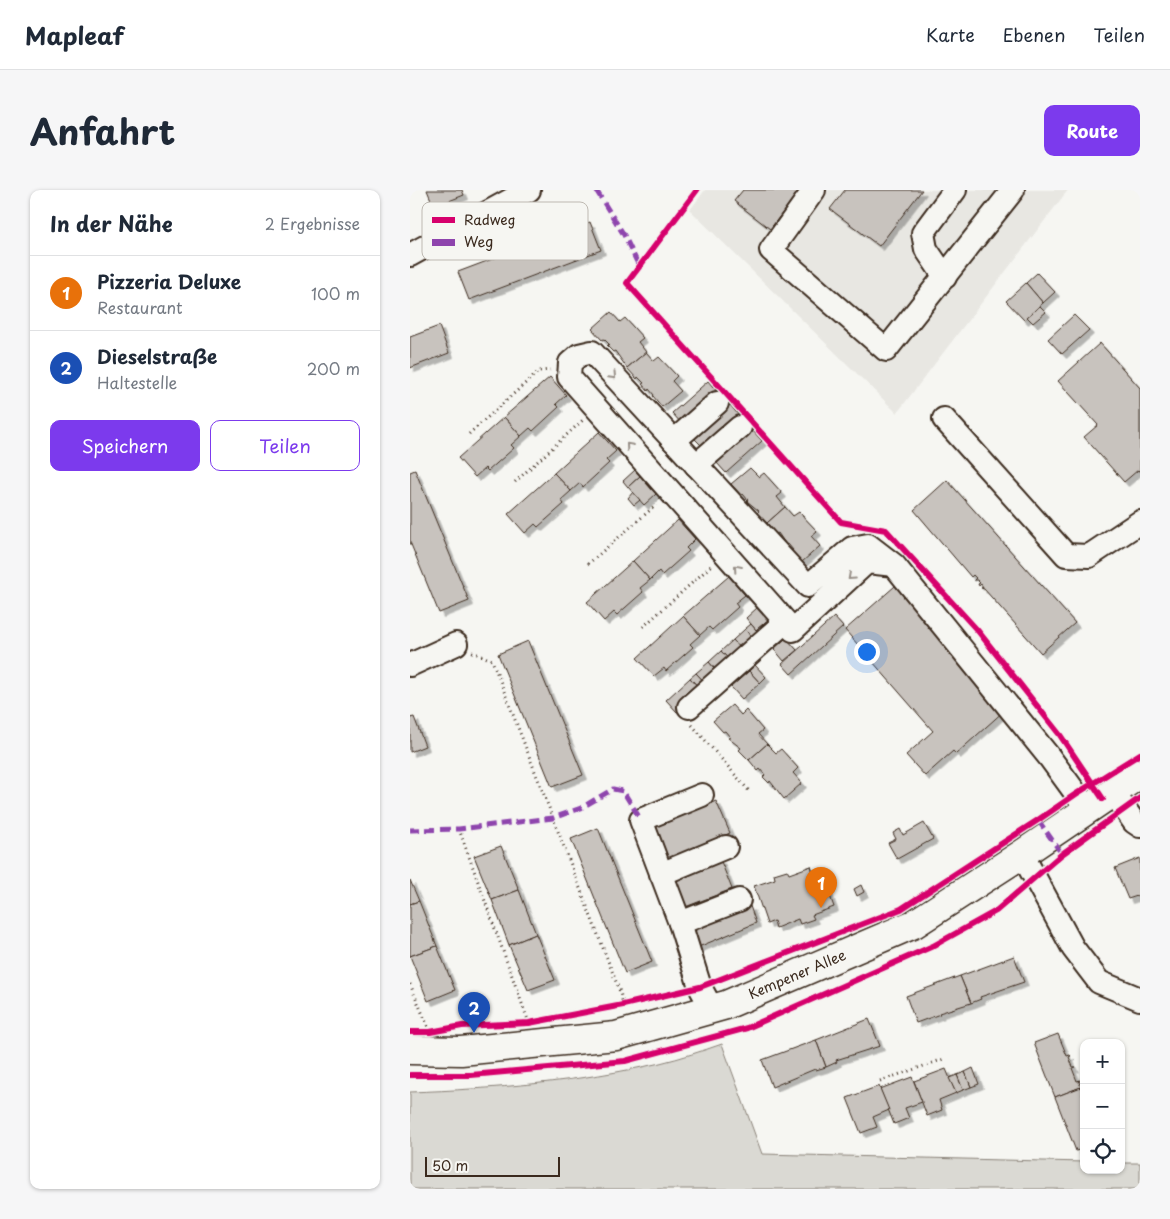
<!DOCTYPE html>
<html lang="de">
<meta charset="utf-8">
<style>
body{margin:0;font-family:"Playpen Sans",sans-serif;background:#f6f6f7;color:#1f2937}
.controls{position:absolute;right:15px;bottom:15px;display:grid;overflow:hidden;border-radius:10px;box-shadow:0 1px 4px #0004}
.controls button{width:45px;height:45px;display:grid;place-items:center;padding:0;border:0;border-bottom:1px solid #e0e1e3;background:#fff;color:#1f2937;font:25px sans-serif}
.scale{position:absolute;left:15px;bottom:12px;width:135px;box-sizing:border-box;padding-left:5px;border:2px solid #3b2a1e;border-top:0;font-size:14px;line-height:18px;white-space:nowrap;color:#3b2a1e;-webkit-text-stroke:4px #f6f6f2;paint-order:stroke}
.you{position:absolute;left:456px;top:461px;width:18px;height:18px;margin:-12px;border:4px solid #fff;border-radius:50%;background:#1a73e8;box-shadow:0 0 0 8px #1a73e833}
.badge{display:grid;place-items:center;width:32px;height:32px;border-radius:50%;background:#7c3aed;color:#fff;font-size:16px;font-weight:700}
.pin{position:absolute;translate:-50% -41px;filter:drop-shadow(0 1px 2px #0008)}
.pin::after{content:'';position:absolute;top:26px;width:18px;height:15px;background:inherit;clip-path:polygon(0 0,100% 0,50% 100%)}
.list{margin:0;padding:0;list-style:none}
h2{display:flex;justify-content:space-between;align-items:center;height:65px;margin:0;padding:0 20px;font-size:21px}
h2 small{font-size:16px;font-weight:400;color:#747a83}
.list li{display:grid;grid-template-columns:32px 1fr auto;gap:15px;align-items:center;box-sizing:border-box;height:75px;padding:0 20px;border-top:1px solid #e0e1e3}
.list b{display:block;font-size:19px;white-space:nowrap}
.list p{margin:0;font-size:16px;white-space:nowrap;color:#747a83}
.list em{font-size:16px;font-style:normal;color:#747a83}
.actions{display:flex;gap:10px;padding:15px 20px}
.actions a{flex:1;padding:11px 0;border:1px solid #7c3aed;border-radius:10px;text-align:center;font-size:18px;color:#7c3aed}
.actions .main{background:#7c3aed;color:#fff}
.icon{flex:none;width:28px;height:28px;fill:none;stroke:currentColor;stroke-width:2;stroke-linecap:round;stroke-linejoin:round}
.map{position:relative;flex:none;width:730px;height:999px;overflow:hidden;border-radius:10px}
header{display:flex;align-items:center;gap:30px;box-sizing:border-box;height:70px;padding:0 25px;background:#fff;border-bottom:1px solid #e0e1e3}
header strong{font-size:24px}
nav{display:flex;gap:28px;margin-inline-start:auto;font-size:18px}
.intro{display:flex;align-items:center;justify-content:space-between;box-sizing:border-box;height:120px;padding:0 30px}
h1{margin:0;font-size:35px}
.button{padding:12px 22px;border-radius:10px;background:#7c3aed;color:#fff;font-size:18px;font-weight:700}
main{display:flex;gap:30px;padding:0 30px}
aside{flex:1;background:#fff;border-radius:10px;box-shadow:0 1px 4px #0004}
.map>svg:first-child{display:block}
.built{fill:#e8e7e2}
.green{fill:#dad9d3;stroke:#8a8278}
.building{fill:#c8c3be;stroke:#3b2a1e;filter:url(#shadow)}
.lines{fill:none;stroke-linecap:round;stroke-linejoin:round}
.minor-casing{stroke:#3b2a1e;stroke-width:26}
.major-casing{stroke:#3b2a1e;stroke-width:31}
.path{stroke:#3b2a1e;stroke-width:3;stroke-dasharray:1 4;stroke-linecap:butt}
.minor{stroke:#f6f6f2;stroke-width:22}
.major{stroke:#f6f6f2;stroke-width:28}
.quiet{stroke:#8e44ad;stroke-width:5;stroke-dasharray:10 5;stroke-linecap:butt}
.cycleway-casing{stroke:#f6f6f2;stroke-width:9}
.cycleway{stroke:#d6006c;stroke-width:6}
.oneway{stroke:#989088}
.labels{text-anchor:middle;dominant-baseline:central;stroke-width:5;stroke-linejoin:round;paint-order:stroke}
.street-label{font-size:14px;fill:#3b2a1e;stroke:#f6f6f2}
.key{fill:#f6f6f2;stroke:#beb9b2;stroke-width:1}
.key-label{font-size:14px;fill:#3b2a1e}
</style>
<header>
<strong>Mapleaf</strong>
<nav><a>Karte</a><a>Ebenen</a><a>Teilen</a></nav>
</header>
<div class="intro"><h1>Anfahrt</h1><a class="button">Route</a></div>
<main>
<aside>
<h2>In der Nähe<small>2 Ergebnisse</small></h2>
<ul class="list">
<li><span class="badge" style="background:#e8710a">1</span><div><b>Pizzeria Deluxe</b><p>Restaurant</p></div><em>100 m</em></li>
<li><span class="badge" style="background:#1a4fb4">2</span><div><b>Dieselstraße</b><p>Haltestelle</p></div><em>200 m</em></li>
</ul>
<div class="actions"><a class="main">Speichern</a><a>Teilen</a></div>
</aside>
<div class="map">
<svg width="730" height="999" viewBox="0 0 730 999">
<defs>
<filter id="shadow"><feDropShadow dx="4.5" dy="4.5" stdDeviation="0" flood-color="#0004"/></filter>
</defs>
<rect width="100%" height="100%" fill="#f6f6f2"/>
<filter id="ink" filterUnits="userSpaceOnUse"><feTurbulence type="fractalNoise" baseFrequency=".02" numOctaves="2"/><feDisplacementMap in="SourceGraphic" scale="10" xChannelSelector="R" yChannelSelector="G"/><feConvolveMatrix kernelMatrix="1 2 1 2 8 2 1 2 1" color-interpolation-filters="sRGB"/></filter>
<g filter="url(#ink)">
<!-- built -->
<polygon class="built" points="295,0 658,0 487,223 280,20"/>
<!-- green -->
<path class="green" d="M 312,854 L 352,964 L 674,972 L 674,980 L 711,980 L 711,973 L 730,973 L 730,999 L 0,999 L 0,902 C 84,899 169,892 250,873 C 271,868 292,861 312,854 Z"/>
<!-- building -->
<g class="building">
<polygon points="17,0 52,0 54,5 24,17"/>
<polygon points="333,0 390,0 360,39 324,11"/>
<polygon points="435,0 512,0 469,56 420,19"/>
<polygon points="180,32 191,60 59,110 48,82"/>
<polygon points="627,83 645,102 633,113 616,93"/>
<polygon points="616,93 633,113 614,130 596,111"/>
<polygon points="630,116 636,122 623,133 617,127"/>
<polygon points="201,122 210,132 215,128 233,148 228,152 236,162 217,178 205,161 203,162 197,156 199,154 194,149 192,150 182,139"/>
<polygon points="664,125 679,140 652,164 638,149"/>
<polygon points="29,136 39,163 0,178 0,147"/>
<polygon points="690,153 730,198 730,282 728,280 714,292 674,247 688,235 648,191"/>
<polygon points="236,162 244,171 249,167 267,186 262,191 271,201 252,217 243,206 244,205 239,199 238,201 232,194 234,193 228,187 227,189 217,178"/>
<polygon points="140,187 156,205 146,214 149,217 123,241 120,238 111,246 94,227"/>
<polygon points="298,191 308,203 273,235 262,223"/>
<polygon points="320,215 330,227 295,259 284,248"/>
<polygon points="94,227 111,246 101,255 104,258 78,281 75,278 65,287 48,268"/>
<polygon points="342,240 352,251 316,283 306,272"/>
<polygon points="189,242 206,261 196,270 199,273 173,297 170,293 161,301 144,283"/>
<polygon points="340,278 349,287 354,283 372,303 367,307 375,317 357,333 347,323 349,321 337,311 338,310 333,304 331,305 321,294"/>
<polygon points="5,280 59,411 29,423 0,352 0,282"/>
<polygon points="225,280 230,286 218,297 213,291"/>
<polygon points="144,283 161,301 151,310 154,314 128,337 125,334 115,343 98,324"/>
<polygon points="230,286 246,304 234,315 218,297"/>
<polygon points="537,290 665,433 631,463 574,399 571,398 573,397 571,394 569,396 568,394 570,393 567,390 564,390 566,388 563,385 561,387 504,320"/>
<polygon points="223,302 230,310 224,315 218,308"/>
<polygon points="375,317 383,326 389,322 407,341 401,346 410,356 392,372 382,361 383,360 378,354 377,356 368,343 366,344 357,333"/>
<polygon points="268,330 285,349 276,358 279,361 252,385 249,381 240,390 223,371"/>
<polygon points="223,371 240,390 230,398 233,402 207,425 204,422 194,431 177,412"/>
<polygon points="319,386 335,405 325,413 328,417 302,440 299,437 290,445 273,426"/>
<polygon points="485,396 595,520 546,564 543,561 515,586 496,565 523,541 435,440"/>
<polygon points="348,417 359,429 346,440 336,428"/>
<polygon points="273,426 290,445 280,454 283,457 256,481 254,478 244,486 227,468"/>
<polygon points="424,427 433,437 381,484 372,474"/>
<polygon points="359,429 364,435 346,451 335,439 341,434 346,440"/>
<polygon points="335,439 346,451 334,462 323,450"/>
<polygon points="376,448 387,460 374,471 364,459"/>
<polygon points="323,450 334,462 322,473 311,461"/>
<polygon points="118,451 173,585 142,597 88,464"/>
<polygon points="311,461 322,473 309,484 299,472"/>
<polygon points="299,472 309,484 297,495 286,483"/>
<polygon points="345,475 356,487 350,493 339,481"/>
<polygon points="339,481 350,493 332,509 321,497"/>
<polygon points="286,483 297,495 291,500 280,488"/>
<polygon points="280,488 291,500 267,522 256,510"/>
<polygon points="322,515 331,525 336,520 353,540 348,544 357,554 339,570 329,560 331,558 318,548 320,547 315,541 313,542 303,531"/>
<polygon points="4,527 15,556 0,562 0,528"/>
<polygon points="357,554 366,563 371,559 388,578 383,583 392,593 374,609 360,591 359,593 353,587 355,585 350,579 348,581 339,570"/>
<polygon points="306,611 320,643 254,671 241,639"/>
<polygon points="514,633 523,649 487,669 478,653 486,649 483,643 490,639 493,645"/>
<polygon points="188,638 242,772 215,783 161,649"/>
<polygon points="91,656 109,700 82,710 64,666"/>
<polygon points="730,668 730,705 718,709 705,678"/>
<polygon points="310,669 322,699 270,719 259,689"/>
<polygon points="401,676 408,698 416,695 424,717 402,725 404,729 390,734 388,729 366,738 364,731 357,734 344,696 365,689 364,684 377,680 379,684"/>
<polygon points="0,690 9,711 0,714"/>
<polygon points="451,695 454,702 447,706 444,699"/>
<polygon points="109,700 126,744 99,755 82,710"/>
<polygon points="9,711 27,756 0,766 0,714"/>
<polygon points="340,716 346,733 286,758 279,741"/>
<polygon points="126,744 145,790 118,800 99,755"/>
<polygon points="27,756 45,800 18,811 0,766"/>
<polygon points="604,766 614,792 570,807 571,809 561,813 550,786"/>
<polygon points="550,786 561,813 529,823 530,824 506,833 496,806"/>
<polygon points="459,829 470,856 426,870 427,872 416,877 406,850"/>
<polygon points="648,844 657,866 660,865 661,866 659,867 663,877 665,877 662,878 667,891 670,890 669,892 671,897 645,907 624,853"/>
<polygon points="406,850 416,877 406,880 405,879 362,897 352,870"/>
<polygon points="563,878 569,894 561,897 555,882"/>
<polygon points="536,879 546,903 529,910 532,920 517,926 504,891"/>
<polygon points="555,882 561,897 553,900 547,885"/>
<polygon points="547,885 553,900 546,903 539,888"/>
<polygon points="502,887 512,912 495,918 499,928 484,934 470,899"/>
<polygon points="469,896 479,920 463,927 467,937 451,943 437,908"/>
<polygon points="671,897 674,902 672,904 674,908 674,958 666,961 645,907"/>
</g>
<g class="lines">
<defs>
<g id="minor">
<polyline points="404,0 361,60 476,160 603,0"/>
<polyline points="0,65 119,0"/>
<polyline points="535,87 516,59 513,43 545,0"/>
<polyline points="534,229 656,365 679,366 730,332"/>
<polyline points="264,251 307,213"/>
<polyline points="286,275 330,237"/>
<polyline points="484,375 457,372 383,440 159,187 160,173 169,165 182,162 398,396 442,358 458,355 484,375 640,568 678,620"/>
<polyline points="0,475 46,454"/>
<polyline points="279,517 375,432"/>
<polyline points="703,602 724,632 730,636"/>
<polyline points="292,605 231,630 270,733 290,797 302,819"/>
<polyline points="612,664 663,758 689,792 730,809"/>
<polyline points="251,684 316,657"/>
<polyline points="270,733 329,710"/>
</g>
<polyline id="major" points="0,860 51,861 206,846 316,815 504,734 612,664 730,584"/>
</defs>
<!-- minor casing -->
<use href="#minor" class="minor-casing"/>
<!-- major casing -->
<use href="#major" class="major-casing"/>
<!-- path -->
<g class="path">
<polyline points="59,244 129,181 140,180"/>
<polyline points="105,292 173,230"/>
<polyline points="178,374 246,315"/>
<polyline points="233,437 302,375"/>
<polyline points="62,462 82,470 210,802 213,815"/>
<polyline points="282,535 340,602"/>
<polyline points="49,639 119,833"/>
<polyline points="0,794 19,839"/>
<polyline points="470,891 534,869"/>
</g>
<!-- minor -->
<use href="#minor" class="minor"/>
<!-- major -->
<use href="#major" class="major"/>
<!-- quiet -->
<g class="quiet">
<polyline points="186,0 214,45 229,76"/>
<polyline points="628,630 652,664"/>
<polyline points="0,640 49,639 143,628 171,618 203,599 213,601 231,630"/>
</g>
<defs>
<g id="cycleway">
<polyline points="287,0 217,93 431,332 476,340 568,441 650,545 693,609"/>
<polyline points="0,842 20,842 52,836 119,833 213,815 290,797 491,719 628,630 666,604 730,564"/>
<polyline points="0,885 61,885 215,871 337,838 523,756 586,721 652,664 730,608"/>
</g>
</defs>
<!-- cycleway casing -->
<use href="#cycleway" class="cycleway-casing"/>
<!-- cycleway -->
<use href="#cycleway" class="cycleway"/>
</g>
<!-- one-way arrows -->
<defs><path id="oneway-chevron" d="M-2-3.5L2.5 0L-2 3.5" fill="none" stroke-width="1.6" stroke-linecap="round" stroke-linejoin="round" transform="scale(1.25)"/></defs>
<g class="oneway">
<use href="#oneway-chevron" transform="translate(203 186) rotate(47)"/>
<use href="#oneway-chevron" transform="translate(219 256) rotate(-131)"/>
<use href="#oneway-chevron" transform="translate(327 378) rotate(-131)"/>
<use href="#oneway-chevron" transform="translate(441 387) rotate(138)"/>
</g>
</g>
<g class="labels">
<!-- street labels -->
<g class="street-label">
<text transform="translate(387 784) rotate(-23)">Kempener Allee</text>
</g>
</g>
<!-- legend -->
<rect x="12" y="12" width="166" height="58" rx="8" class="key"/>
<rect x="22" y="27" width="23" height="6" fill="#d6006c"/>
<rect x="22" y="49" width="23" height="7" fill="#8e44ad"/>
<g class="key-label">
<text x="54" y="35">Radweg</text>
<text x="54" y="57">Weg</text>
</g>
</svg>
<div class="controls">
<button>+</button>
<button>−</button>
<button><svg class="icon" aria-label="locate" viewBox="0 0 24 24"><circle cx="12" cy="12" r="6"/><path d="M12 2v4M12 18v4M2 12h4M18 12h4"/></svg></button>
</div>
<div class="scale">50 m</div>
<div class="you"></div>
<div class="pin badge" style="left:411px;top:718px;background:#e8710a">1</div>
<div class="pin badge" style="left:64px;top:843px;background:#1a4fb4">2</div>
</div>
</main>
